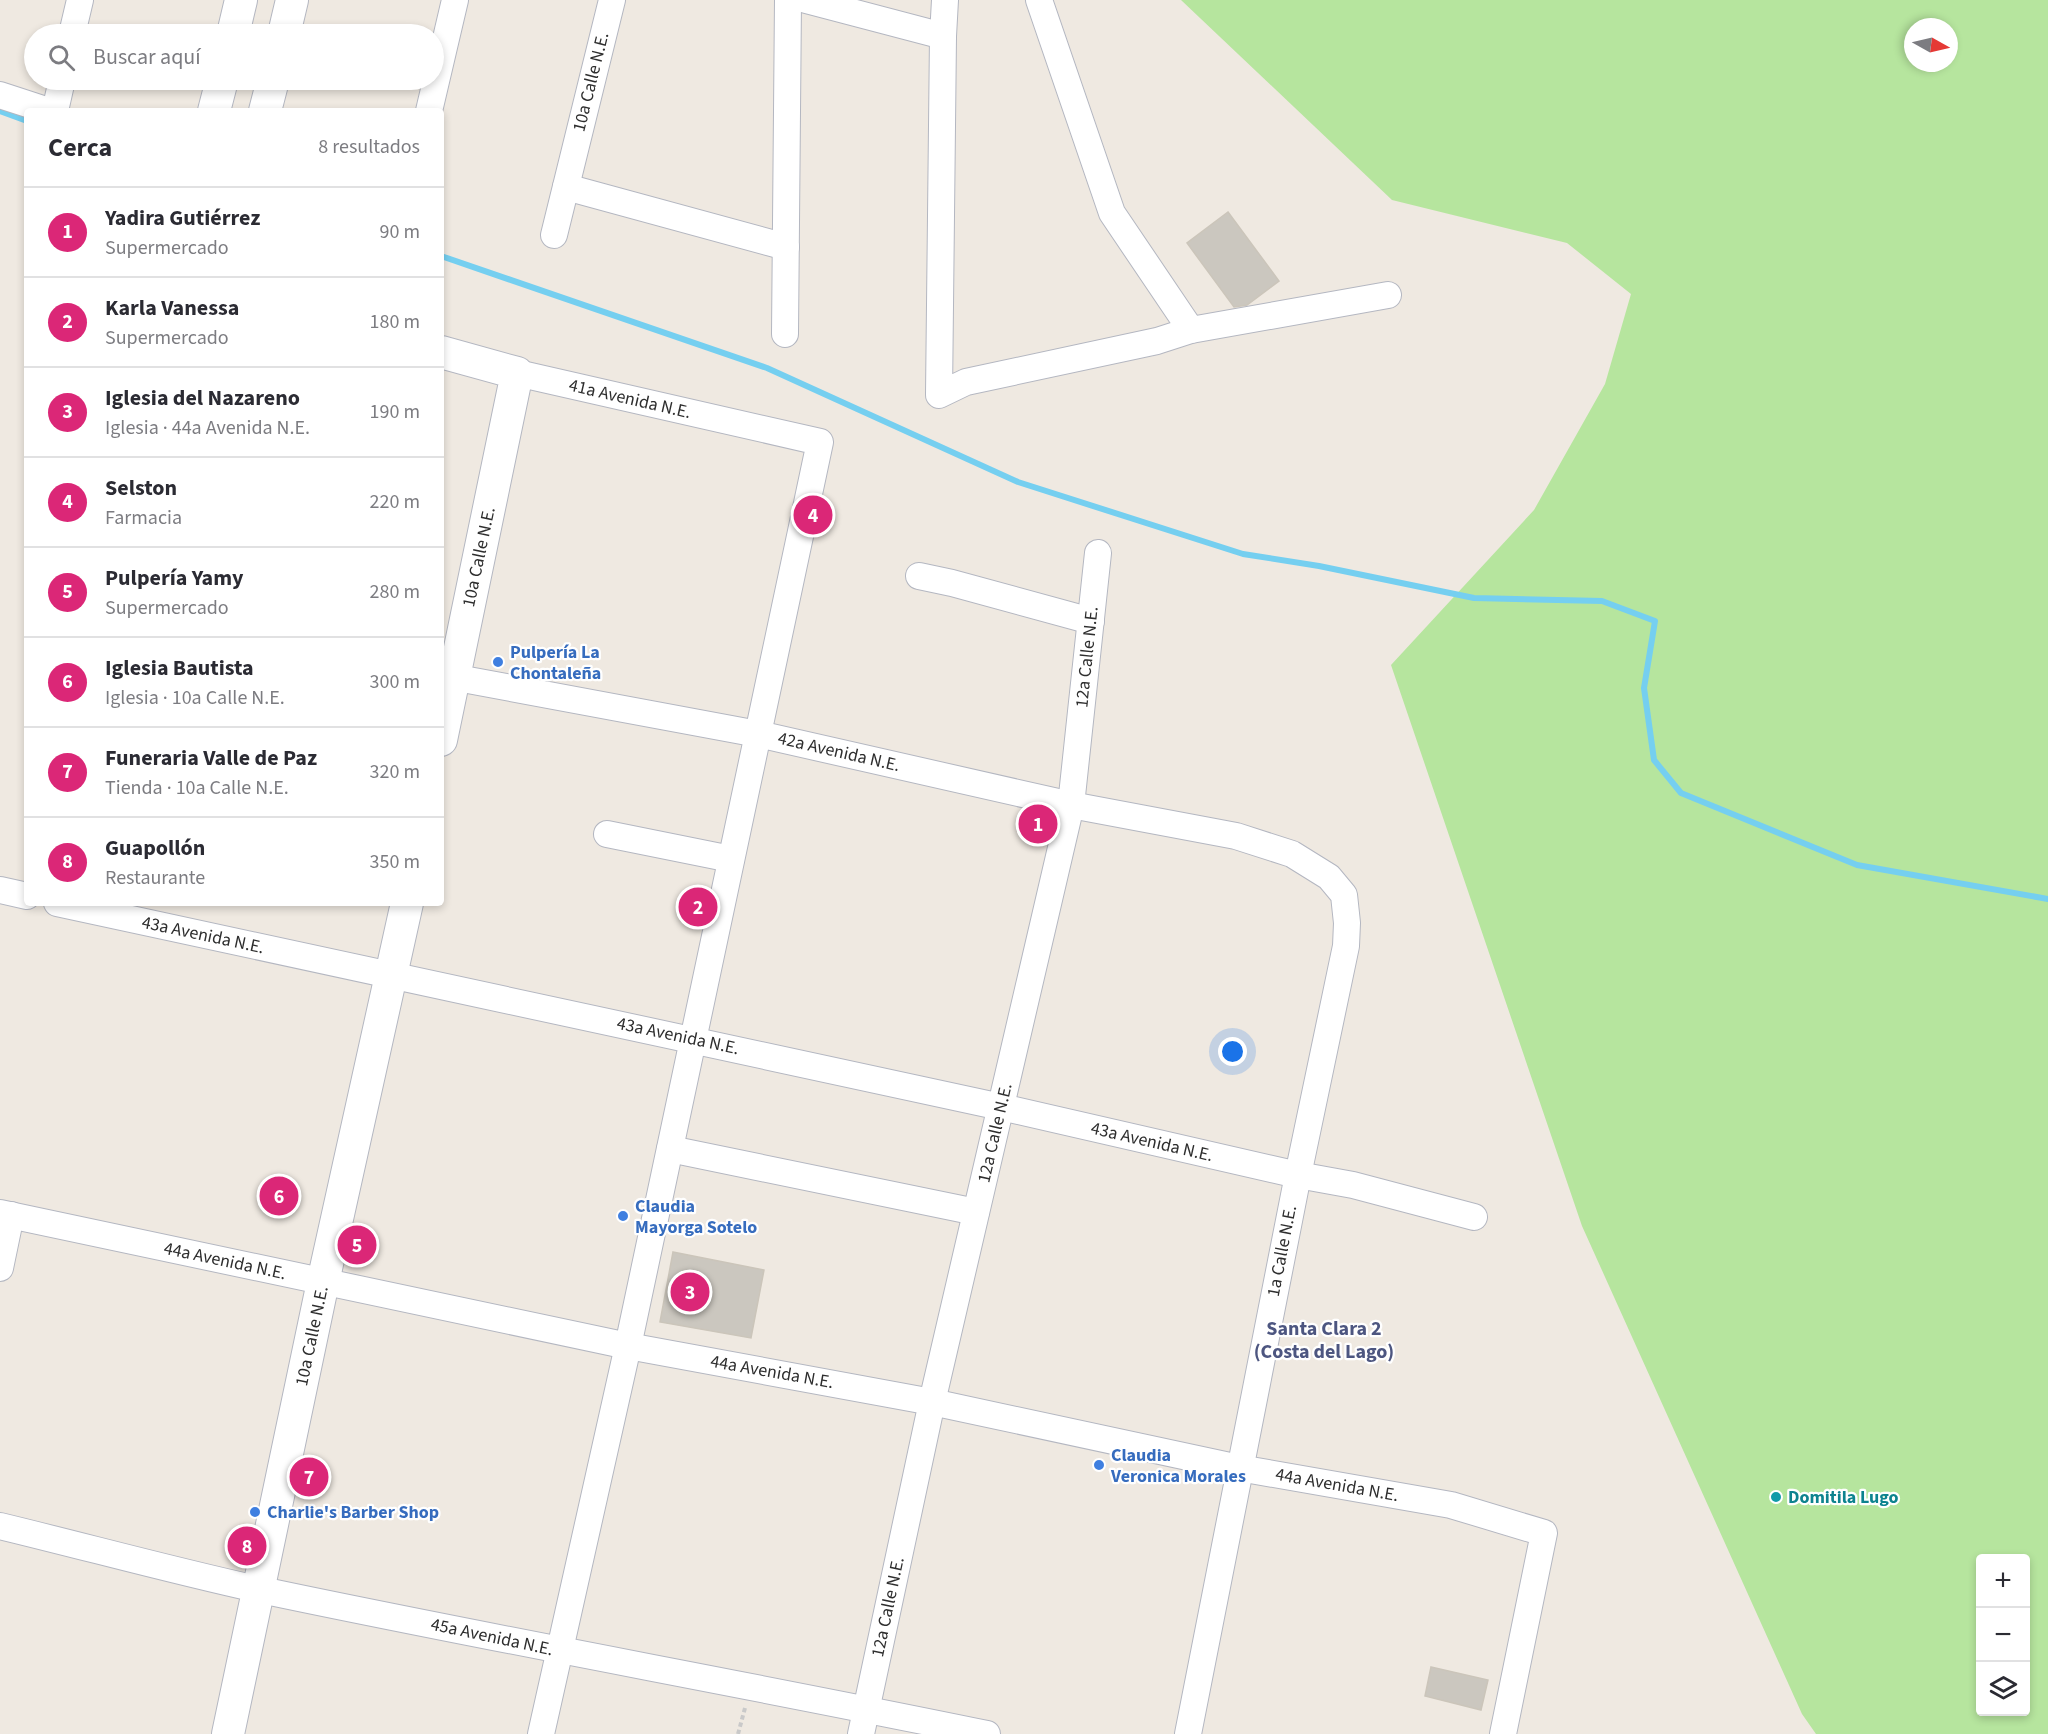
<!DOCTYPE html>
<html lang="es">
<meta charset="utf-8">
<style>
body{margin:0;font-family:"Source Sans 3",sans-serif;background:#f2f2f3;color:#2b2b33}
.controls{position:absolute;right:18px;bottom:18px;display:grid;overflow:hidden;border-radius:6px;box-shadow:0 3px 9px #0003}
.controls button{width:54px;height:54px;display:grid;place-items:center;padding:0;border:0;border-bottom:2px solid #e1e1e2;background:#fff;color:#2b2b33;font:30px sans-serif}
.compass{position:absolute;left:1904px;top:18px;width:54px;height:54px;border-radius:50%;background:#fff;box-shadow:0 3px 9px #0003;rotate:98deg}
.you{position:absolute;left:1233px;top:1052px;width:21px;height:21px;margin:-15px;border:4px solid #fff;border-radius:50%;background:#1a73e8;box-shadow:0 0 0 9px #1a73e833}
.badge{display:grid;place-items:center;width:39px;height:39px;border-radius:50%;background:#db2777;color:#fff;font-size:20px;font-weight:700}
.pin{position:absolute;translate:-50% -50%;border:3px solid #fff;box-shadow:0 2px 6px #0006}
.list{margin:0;padding:0;list-style:none}
h2{display:flex;justify-content:space-between;align-items:center;height:78px;margin:0;padding:0 24px;font-size:26px}
h2 small{font-size:20px;font-weight:400;color:#7c7c81}
.list li{display:grid;grid-template-columns:39px 1fr auto;gap:18px;align-items:center;box-sizing:border-box;height:90px;padding:0 24px;border-top:2px solid #e1e1e2}
.list b{display:block;font-size:22px;white-space:nowrap}
.list p{margin:0;font-size:20px;white-space:nowrap;color:#7c7c81}
.list em{font-size:20px;font-style:normal;color:#7c7c81}
.icon{flex:none;width:33px;height:33px;fill:none;stroke:currentColor;stroke-width:2;stroke-linecap:round;stroke-linejoin:round}
.map{position:relative;flex:none;width:2048px;height:1734px;overflow:hidden}
.search{position:absolute;background:#fff;box-shadow:0 3px 9px #0003;left:24px;top:24px;width:420px;height:66px;display:flex;align-items:center;gap:15px;box-sizing:border-box;padding:0 21px;border-radius:33px;color:#7c7c81;font-size:22px}
.panel{position:absolute;background:#fff;box-shadow:0 3px 9px #0003;left:24px;top:108px;width:420px;height:798px;border-radius:6px}
.map>svg:first-child{display:block}
.green{fill:#b6e59e;fill-rule:evenodd}
.lines{fill:none;stroke-linecap:round;stroke-linejoin:round}
.stream{stroke:#75cff0;stroke-width:6}
.building{fill:#cbc7bf;stroke:#cbc5ba;stroke-width:1.5}
.minor-casing{stroke:#b4b7c1;stroke-width:28}
.tertiary-casing{stroke:#b4b7c1;stroke-width:34}
.path{stroke:#c9c9c9;stroke-width:4;stroke-dasharray:4.5 3;stroke-linecap:butt}
.minor{stroke:#fff;stroke-width:26}
.tertiary{stroke:#fff;stroke-width:32}
.shop-dot{fill:#3f7fe0;stroke:#fff;stroke-width:2}
.culture-dot{fill:#0f9aa8;stroke:#fff;stroke-width:2}
.labels{text-anchor:middle;dominant-baseline:central;stroke-width:4.5;stroke-linejoin:round;paint-order:stroke}
.street-label{font-size:18px;fill:#2e2e2e;stroke:#fff}
.shop-label{font-size:18px;font-weight:bold;fill:#366cbe;stroke:#fff;text-anchor:start}
.culture-label{font-size:18px;font-weight:bold;fill:#0d838f;stroke:#fff;text-anchor:start}
.neighbourhood-label{font-size:20px;font-weight:bold;fill:#4d5680;stroke:#fff}
</style>
<div class="map">
<svg width="2048" height="1734" viewBox="0 0 2048 1734">
<rect width="100%" height="100%" fill="#efe9e1"/>
<!-- green -->
<path class="green" d="M 1181,0 L 2048,0 L 2048,1734 L 1816,1734 L 1802,1714 L 1582,1226 L 1391,665 L 1534,510 L 1605,384 L 1631,294 L 1567,243 L 1392,200 ZM 1913,27 L 1949,27 L 1949,63 L 1913,63 ZM 1980,1558 L 2026,1558 L 2026,1712 L 1980,1712 Z"/>
<g class="lines">
<!-- stream -->
<g class="stream">
<polyline points="0,111 27,121"/>
<polyline points="441,256 767,368 1018,482 1243,554 1319,566 1474,598 1602,601 1655,621 1644,688 1654,760 1681,793 1857,865 2048,899"/>
</g>
</g>
<!-- building -->
<g class="building">
<polygon points="1228,212 1279,281 1247,305 1234,307 1187,243"/>
<polygon points="673,1252 764,1270 751,1338 660,1322"/>
<polygon points="1431,1667 1488,1680 1481,1710 1425,1696"/>
</g>
<g class="lines">
<defs>
<g id="minor">
<polyline points="806,0 943,36"/>
<polyline points="945,0 943,36 939,395 966,382 1157,341 1191,330 1388,295"/>
<polyline points="1039,0 1112,213 1191,330"/>
<polyline points="72,34 80,0"/>
<polyline points="0,95 49,111"/>
<polyline points="55,111 62,80"/>
<polyline points="429,111 455,0"/>
<polyline points="566,187 786,247"/>
<polyline points="554,235 612,0"/>
<polyline points="785,334 788,0"/>
<polyline points="517,373 820,442 628,1346 541,1734"/>
<polyline points="919,576 952,583 1091,621"/>
<polyline points="441,675 758,734 1071,805 1236,836 1292,854 1329,877 1344,895 1347,923 1346,946 1298,1175 1188,1734"/>
<polyline points="607,834 731,859"/>
<polyline points="0,890 27,896"/>
<polyline points="57,903 1001,1107 1298,1175 1353,1185 1474,1217"/>
<polyline points="670,1149 976,1212"/>
<polyline points="0,1213 628,1346 932,1402 1239,1468 1451,1505 1544,1533 1503,1734"/>
<polyline points="0,1268 11,1215"/>
<path d="M 0,1526 C 87,1547 174,1571 261,1590 C 502,1641 745,1684 987,1734"/>
<polyline points="861,1734 932,1402 1071,805 1098,553"/>
</g>
<g id="tertiary">
<polyline points="233,34 241,0"/>
<polyline points="284,34 292,0"/>
<polyline points="214,111 222,80"/>
<polyline points="265,111 273,80"/>
<polyline points="441,352 517,373 441,740"/>
<polyline points="228,1734 323,1282 407,903"/>
</g>
</defs>
<!-- minor casing -->
<use href="#minor" class="minor-casing"/>
<!-- tertiary casing -->
<use href="#tertiary" class="tertiary-casing"/>
<!-- path -->
<polyline class="path" points="738,1734 745,1708"/>
<!-- minor -->
<use href="#minor" class="minor"/>
<!-- tertiary -->
<use href="#tertiary" class="tertiary"/>
</g>
<!-- markers -->
<g class="shop-dot">
<circle cx="498" cy="662" r="6"/>
<circle cx="623" cy="1216" r="6"/>
<circle cx="1099" cy="1465" r="6"/>
<circle cx="255" cy="1512" r="6"/>
</g>
<circle class="culture-dot" cx="1776" cy="1497" r="6"/>
<g class="labels">
<!-- street labels -->
<g class="street-label">
<text transform="translate(591 82) rotate(-76)">10a Calle N.E.</text>
<text transform="translate(630 399) rotate(13)">41a Avenida N.E.</text>
<text transform="translate(479 557) rotate(-78)">10a Calle N.E.</text>
<text transform="translate(1087 657) rotate(-84)">12a Calle N.E.</text>
<text transform="translate(839 752) rotate(13)">42a Avenida N.E.</text>
<text transform="translate(203 935) rotate(12)">43a Avenida N.E.</text>
<text transform="translate(678 1036) rotate(12)">43a Avenida N.E.</text>
<text transform="translate(995 1133) rotate(-77)">12a Calle N.E.</text>
<text transform="translate(1152 1142) rotate(13)">43a Avenida N.E.</text>
<text transform="translate(1282 1251) rotate(-79)">1a Calle N.E.</text>
<text transform="translate(225 1261) rotate(12)">44a Avenida N.E.</text>
<text transform="translate(312 1336) rotate(-78)">10a Calle N.E.</text>
<text transform="translate(772 1372) rotate(10)">44a Avenida N.E.</text>
<text transform="translate(1337 1485) rotate(10)">44a Avenida N.E.</text>
<text transform="translate(888 1607) rotate(-78)">12a Calle N.E.</text>
<text transform="translate(492 1637) rotate(12)">45a Avenida N.E.</text>
</g>
<!-- shop labels -->
<g class="shop-label">
<text x="510" y="652">Pulpería La<tspan x="510" dy="21">Chontaleña</tspan></text>
<text x="635" y="1206">Claudia<tspan x="635" dy="21">Mayorga Sotelo</tspan></text>
<text x="1111" y="1455">Claudia<tspan x="1111" dy="21">Veronica Morales</tspan></text>
<text x="267" y="1512">Charlie's Barber Shop</text>
</g>
<!-- culture labels -->
<g class="culture-label">
<text x="1788" y="1497">Domitila Lugo</text>
</g>
<!-- neighbourhood labels -->
<g class="neighbourhood-label">
<text x="1324" y="1329">Santa Clara 2<tspan x="1324" dy="23">(Costa del Lago)</tspan></text>
</g>
</g>
</svg>
<div class="controls">
<button>+</button>
<button>−</button>
<button><svg class="icon" aria-label="layers" viewBox="0 0 24 24"><path d="M12 4l9 5-9 5-9-5zM3 14l9 5 9-5"/></svg></button>
</div>
<svg class="compass" viewBox="-18 -18 36 36"><path d="M0-13l5 13h-10z" fill="#e53935"/><path d="M0 13l5-13h-10z" fill="#7c7c81"/></svg>
<div class="you"></div>
<div class="pin badge" style="left:1038px;top:824px">1</div>
<div class="pin badge" style="left:698px;top:907px">2</div>
<div class="pin badge" style="left:690px;top:1292px">3</div>
<div class="pin badge" style="left:813px;top:515px">4</div>
<div class="pin badge" style="left:357px;top:1245px">5</div>
<div class="pin badge" style="left:279px;top:1196px">6</div>
<div class="pin badge" style="left:309px;top:1477px">7</div>
<div class="pin badge" style="left:247px;top:1546px">8</div>
<div class="search"><svg class="icon" aria-label="search" viewBox="0 0 24 24"><circle cx="10" cy="10" r="6"/><path d="M15 15l6 6"/></svg>Buscar aquí</div>
<section class="panel">
<h2>Cerca<small>8 resultados</small></h2>
<ul class="list">
<li><span class="badge">1</span><div><b>Yadira Gutiérrez</b><p>Supermercado</p></div><em>90 m</em></li>
<li><span class="badge">2</span><div><b>Karla Vanessa</b><p>Supermercado</p></div><em>180 m</em></li>
<li><span class="badge">3</span><div><b>Iglesia del Nazareno</b><p>Iglesia · 44a Avenida N.E.</p></div><em>190 m</em></li>
<li><span class="badge">4</span><div><b>Selston</b><p>Farmacia</p></div><em>220 m</em></li>
<li><span class="badge">5</span><div><b>Pulpería Yamy</b><p>Supermercado</p></div><em>280 m</em></li>
<li><span class="badge">6</span><div><b>Iglesia Bautista</b><p>Iglesia · 10a Calle N.E.</p></div><em>300 m</em></li>
<li><span class="badge">7</span><div><b>Funeraria Valle de Paz</b><p>Tienda · 10a Calle N.E.</p></div><em>320 m</em></li>
<li><span class="badge">8</span><div><b>Guapollón</b><p>Restaurante</p></div><em>350 m</em></li>
</ul>
</section>
</div>
